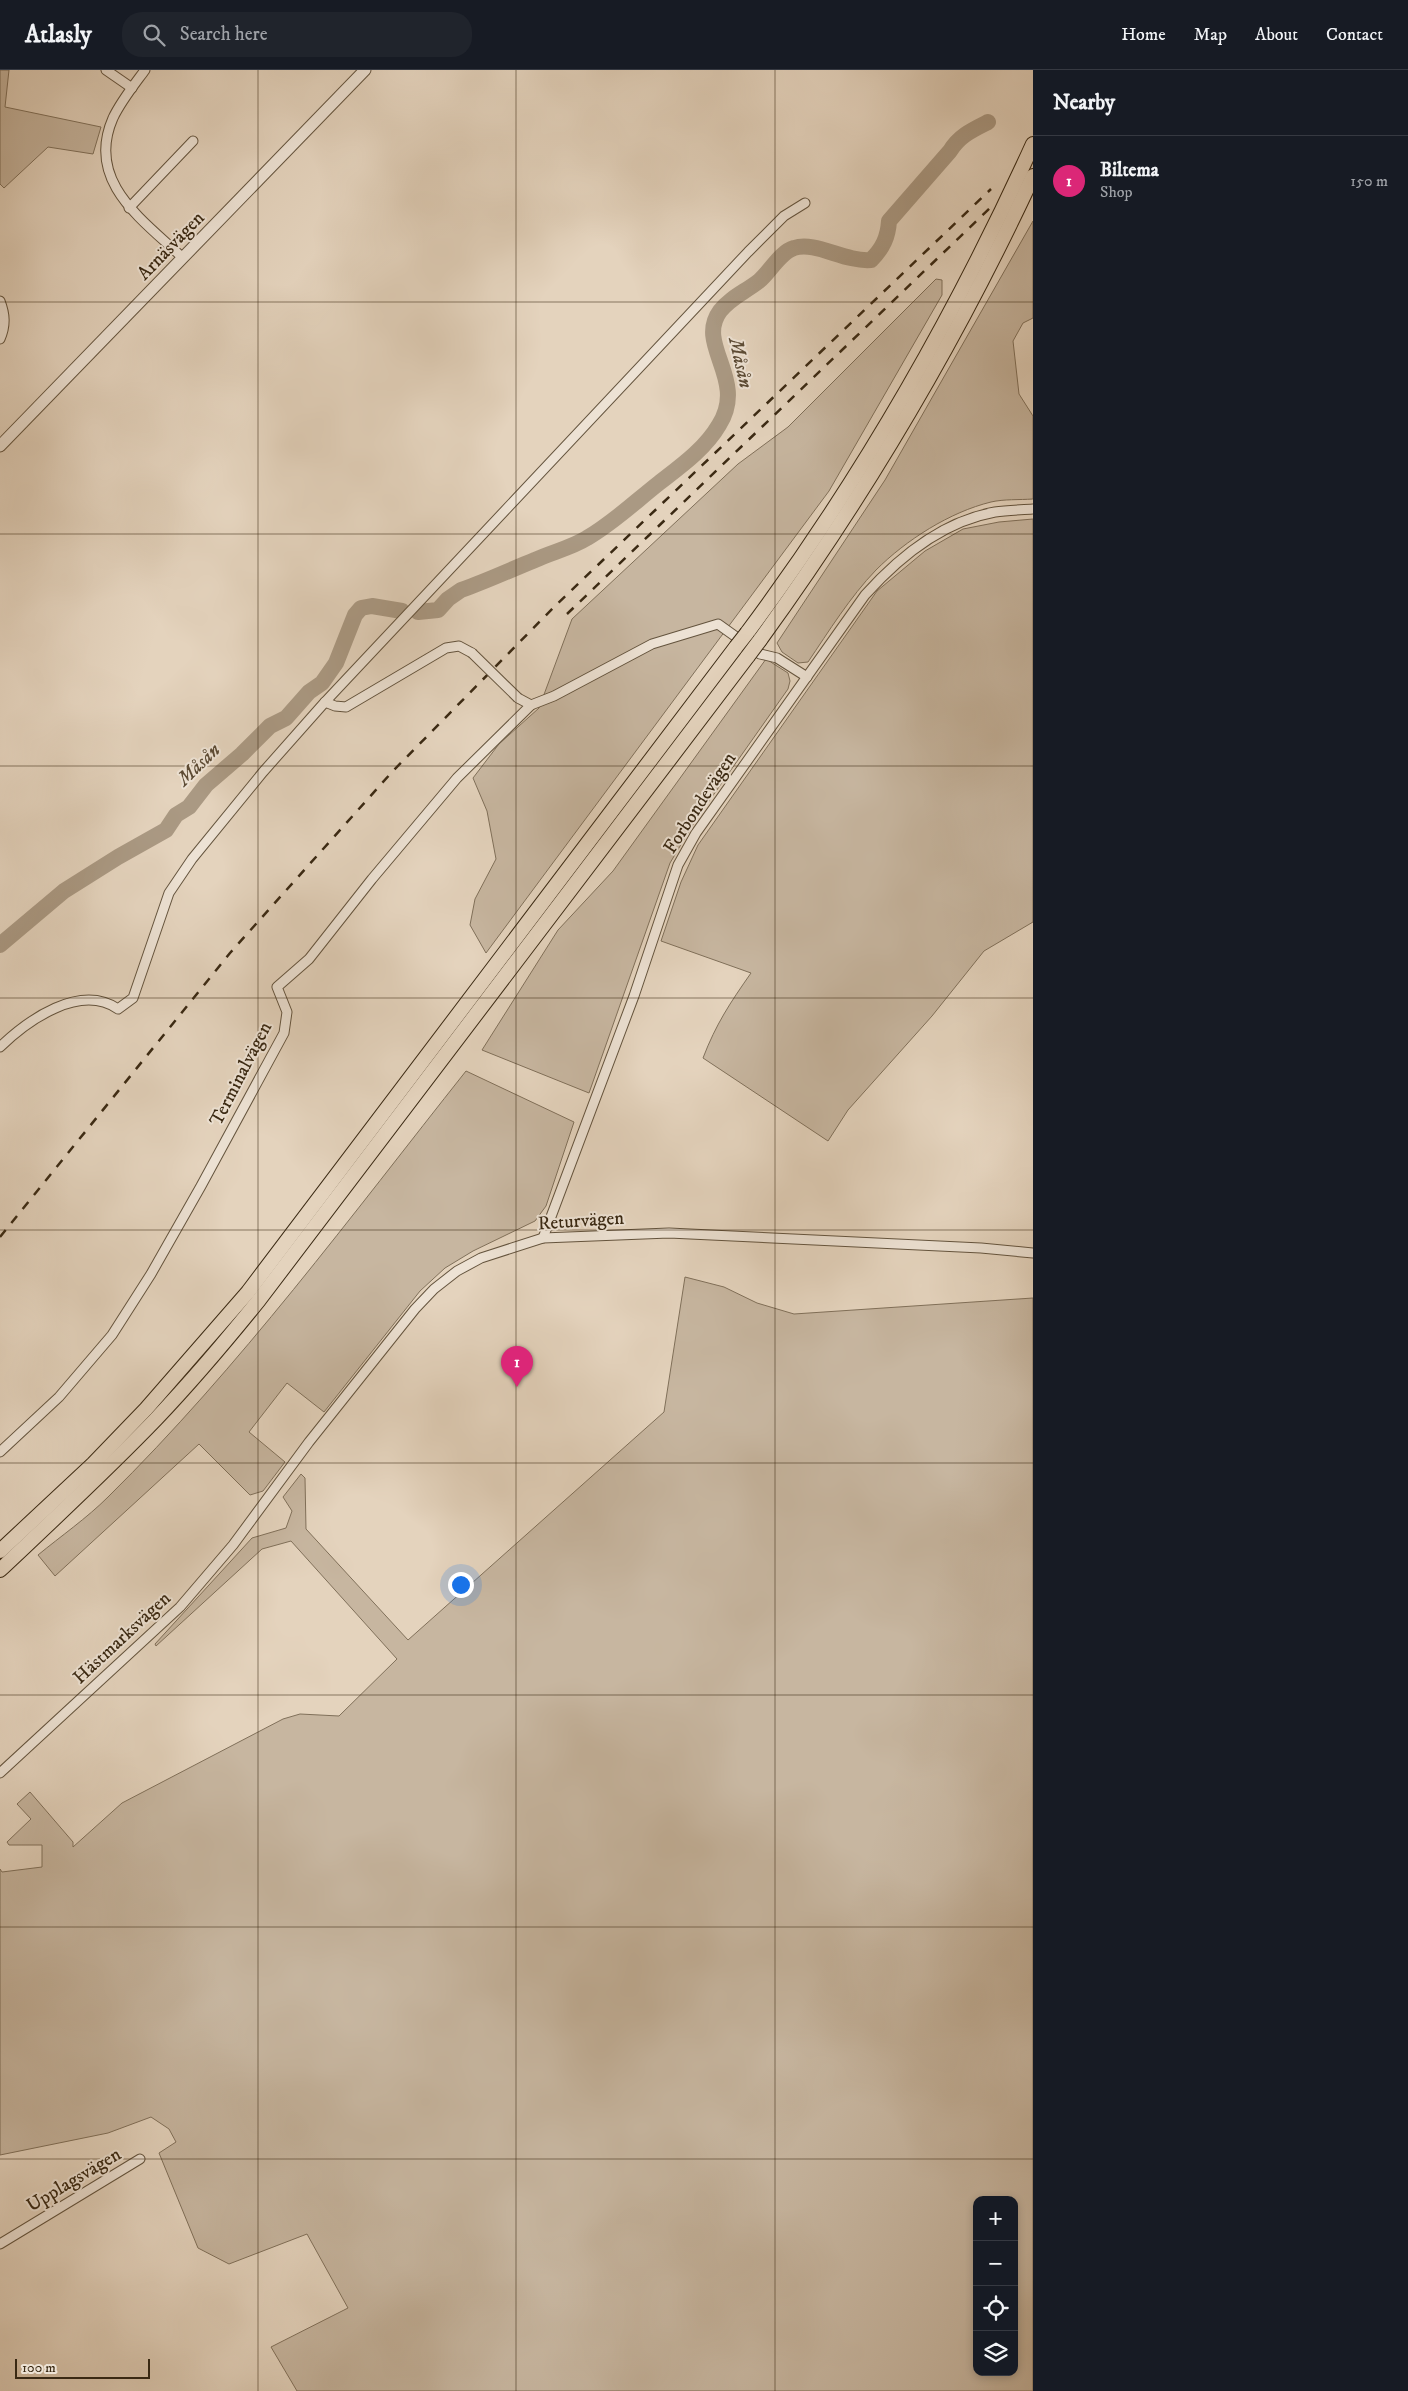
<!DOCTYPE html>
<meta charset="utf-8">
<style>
body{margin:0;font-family:"IM FELL DW Pica",serif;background:#20242c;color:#f1f3f6}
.controls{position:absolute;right:15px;bottom:15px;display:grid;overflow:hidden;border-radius:10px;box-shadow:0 2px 8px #0003}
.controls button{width:45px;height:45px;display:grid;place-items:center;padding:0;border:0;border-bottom:1px solid #363941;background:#171b24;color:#f1f3f6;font:25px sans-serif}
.scale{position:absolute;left:15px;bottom:12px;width:135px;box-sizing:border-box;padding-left:5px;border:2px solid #3a2913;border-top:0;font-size:14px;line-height:18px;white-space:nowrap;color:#3a2913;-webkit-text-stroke:4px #ede2d4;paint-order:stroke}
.you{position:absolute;left:460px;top:1514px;width:18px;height:18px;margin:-12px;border:4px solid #fff;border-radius:50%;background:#1a73e8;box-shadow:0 0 0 8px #1a73e833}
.badge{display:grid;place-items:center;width:32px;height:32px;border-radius:50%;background:#db2777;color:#fff;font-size:16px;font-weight:700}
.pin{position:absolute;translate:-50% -41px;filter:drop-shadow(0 1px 2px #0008)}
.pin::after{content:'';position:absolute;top:26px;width:18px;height:15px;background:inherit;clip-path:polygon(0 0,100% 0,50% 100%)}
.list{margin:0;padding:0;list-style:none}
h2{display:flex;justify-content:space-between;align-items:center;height:65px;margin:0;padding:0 20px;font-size:21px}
h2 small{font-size:16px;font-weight:400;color:#9ea1a6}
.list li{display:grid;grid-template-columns:32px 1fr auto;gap:15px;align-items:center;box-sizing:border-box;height:90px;padding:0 20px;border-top:1px solid #363941}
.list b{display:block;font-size:19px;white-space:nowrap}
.list p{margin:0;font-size:16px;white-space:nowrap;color:#9ea1a6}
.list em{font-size:16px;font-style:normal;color:#9ea1a6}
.icon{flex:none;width:28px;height:28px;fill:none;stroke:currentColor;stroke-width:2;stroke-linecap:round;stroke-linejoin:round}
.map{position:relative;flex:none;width:1033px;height:2321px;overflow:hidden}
header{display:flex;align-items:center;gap:30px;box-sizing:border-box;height:70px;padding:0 25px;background:#171b24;border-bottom:1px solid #363941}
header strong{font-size:24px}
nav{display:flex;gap:28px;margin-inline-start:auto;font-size:18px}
.search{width:350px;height:45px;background:#20242c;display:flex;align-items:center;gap:12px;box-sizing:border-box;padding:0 18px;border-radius:20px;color:#9ea1a6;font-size:19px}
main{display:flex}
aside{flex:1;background:#171b24}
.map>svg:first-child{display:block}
.green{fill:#c7b6a0;stroke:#80705a;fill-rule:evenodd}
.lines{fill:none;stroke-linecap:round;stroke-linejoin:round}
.river{stroke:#aa9983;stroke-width:16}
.minor-casing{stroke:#64543e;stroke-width:11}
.tertiary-casing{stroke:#64543e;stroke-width:13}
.trunk-casing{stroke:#3a2913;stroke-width:16}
.minor{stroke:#ede2d4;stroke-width:9}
.tertiary{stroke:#ede2d4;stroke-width:11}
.trunk{stroke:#e4d3bd;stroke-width:14}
.rail{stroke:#3a2913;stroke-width:2.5;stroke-dasharray:9 9;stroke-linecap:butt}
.minor-bridge-casing{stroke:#64543e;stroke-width:11;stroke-linecap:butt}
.trunk-bridge-casing{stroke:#3a2913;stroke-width:16;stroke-linecap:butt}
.minor-bridge{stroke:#ede2d4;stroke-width:9}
.trunk-bridge{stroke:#e4d3bd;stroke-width:14}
.grid{fill:none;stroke:#3a2913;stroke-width:1;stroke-opacity:0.55}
.labels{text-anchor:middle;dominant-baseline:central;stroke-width:4;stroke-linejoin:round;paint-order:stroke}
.street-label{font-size:19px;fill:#3a2913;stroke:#ede2d4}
.water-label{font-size:20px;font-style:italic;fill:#5c4b35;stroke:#ede2d4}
</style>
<header>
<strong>Atlasly</strong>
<div class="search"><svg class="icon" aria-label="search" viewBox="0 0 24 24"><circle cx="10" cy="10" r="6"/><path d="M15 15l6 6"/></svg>Search here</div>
<nav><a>Home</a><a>Map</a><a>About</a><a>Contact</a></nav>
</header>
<main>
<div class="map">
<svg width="1033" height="2321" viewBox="0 0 1033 2321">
<rect width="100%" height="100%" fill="#e4d3bd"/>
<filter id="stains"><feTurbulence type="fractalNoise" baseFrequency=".004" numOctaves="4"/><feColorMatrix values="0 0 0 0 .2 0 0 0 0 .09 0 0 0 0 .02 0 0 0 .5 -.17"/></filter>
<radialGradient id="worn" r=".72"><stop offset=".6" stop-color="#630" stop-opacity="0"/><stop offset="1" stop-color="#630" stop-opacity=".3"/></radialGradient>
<!-- green -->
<g class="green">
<polygon points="0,0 9,0 5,37 101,57 93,84 48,77 4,118 0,114"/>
<path d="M 1033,151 L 1033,248 L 1023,253 L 1013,271 L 1019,324 L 1033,346 L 1033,429 C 1019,430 1004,429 991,432 C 950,442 906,470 876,500 C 850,527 829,561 808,592 L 798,593 L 782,582 L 777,573 L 885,410 Z"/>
<polygon points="936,209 942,210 942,225 829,421 486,883 470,855 475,829 496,789 487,741 473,708 499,674 539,638 572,549 738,394 788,357"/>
<path d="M 1033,449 L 1033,852 L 984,881 L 932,946 L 848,1040 L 828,1071 L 703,988 C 716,954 730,933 751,903 L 661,871 L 681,812 L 698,775 L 877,521 L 925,481 L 963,459 L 999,452 Z"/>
<polygon points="766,589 788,603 790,611 788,619 695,751 670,793 589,1023 482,980 558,860 613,801"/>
<path d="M 466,1001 L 574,1052 L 546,1136 L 535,1151 L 473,1181 L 445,1198 L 420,1221 L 324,1342 L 287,1313 L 249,1362 L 285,1392 L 263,1421 L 250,1425 L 199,1374 L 55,1506 L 38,1485 C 61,1466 87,1448 108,1427 C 240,1297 351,1146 466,1001 Z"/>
<path d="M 685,1207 L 724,1217 L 757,1233 L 794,1244 L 1033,1228 L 1033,2321 L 297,2321 L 271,2277 L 348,2238 L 307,2164 L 229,2194 L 198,2178 L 159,2083 L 176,2072 L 169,2059 L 151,2047 L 108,2063 L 0,2085 L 0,1799 L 2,1802 L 42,1797 L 42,1775 L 9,1775 L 7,1772 L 31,1749 L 17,1734 L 30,1722 L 73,1772 L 73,1777 L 122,1733 L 283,1649 L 300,1644 L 339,1646 L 397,1589 L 291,1471 L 262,1479 L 156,1576 L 155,1574 L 252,1468 L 286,1458 L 292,1441 L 283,1427 L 301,1404 L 305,1408 L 306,1459 L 408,1570 L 664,1342 ZM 977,2130 L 1014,2130 L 1014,2302 L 977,2302 Z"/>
</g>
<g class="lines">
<!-- river -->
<g class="river">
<path d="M 418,542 L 438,540 L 448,529 L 461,520 C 487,511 510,500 535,490 C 552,482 571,478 587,468 C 613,453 636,431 659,413 C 681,396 705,379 719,355 C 748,309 695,275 720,241 C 731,227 745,222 759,211 C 770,202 780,182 794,178 C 816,171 844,192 871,190 C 883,178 888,167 889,151 L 950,81 C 959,66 972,60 988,52"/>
<polyline points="0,875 64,821 118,787 166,760 176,745 189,737 206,715 242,684 270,656 286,648 309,622 322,613 336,593 355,545 361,538 372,536 402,541"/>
</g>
<defs>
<g id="minor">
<polyline points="106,0 132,18"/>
<path d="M 145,0 C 134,15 121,31 113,48 C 85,112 143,150 183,188"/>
<polyline points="129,138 193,71"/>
<path d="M 0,231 C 5,244 6,255 0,269"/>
<polyline points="518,628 531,635 554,626 652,574 718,554 760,584 777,588 807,607"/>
<polyline points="325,632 335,636 346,637 446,578 459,576 472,583"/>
<path d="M 0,977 C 28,950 80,913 118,939 L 133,928 L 169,823 L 192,789 L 263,702 L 325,632 L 748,182 L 784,146 L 805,133"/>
<path d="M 543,1168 L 634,926 L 678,795 L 696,763 L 865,525 C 899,487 944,451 995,442 C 1007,440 1020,440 1033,439"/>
<polyline points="0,1382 59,1327 112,1265 151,1204 201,1116 284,963 287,942 277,917 309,889 372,809 457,708 531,635"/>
<polyline points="0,1703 180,1537 233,1475 309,1372 415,1239 434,1219 457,1201 481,1188 543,1168 669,1163 981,1178 1033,1183"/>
<polyline points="0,2174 140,2089"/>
</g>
<polyline id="tertiary" points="0,376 365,0"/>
<g id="trunk">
<path d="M 747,563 C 862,409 954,248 1033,74"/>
<path d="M 760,570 C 866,424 957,270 1033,106"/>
<polyline points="0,1481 93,1394 146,1339 248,1222 736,577"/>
<path d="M 0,1500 C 53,1450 106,1401 156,1349 C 192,1311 226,1271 259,1230 L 748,586"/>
</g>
</defs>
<!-- minor casing -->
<use href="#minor" class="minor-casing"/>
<!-- tertiary casing -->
<use href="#tertiary" class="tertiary-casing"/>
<!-- trunk casing -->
<use href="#trunk" class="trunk-casing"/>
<!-- minor -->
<use href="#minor" class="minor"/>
<!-- tertiary -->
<use href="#tertiary" class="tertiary"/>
<!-- trunk -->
<use href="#trunk" class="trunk"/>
<!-- rail -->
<g class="rail">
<polyline points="567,544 991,137"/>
<polyline points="0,1167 230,883 392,702 555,536 991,119"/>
</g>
<defs>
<polyline id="minor-bridge" points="472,583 518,628"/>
<g id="trunk-bridge">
<polyline points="736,577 747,563"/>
<polyline points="748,586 760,570"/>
</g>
</defs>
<!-- minor-bridge casing -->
<use href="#minor-bridge" class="minor-bridge-casing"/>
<!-- trunk-bridge casing -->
<use href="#trunk-bridge" class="trunk-bridge-casing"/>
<!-- minor-bridge -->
<use href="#minor-bridge" class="minor-bridge"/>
<!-- trunk-bridge -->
<use href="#trunk-bridge" class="trunk-bridge"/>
</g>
<!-- grid -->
<path class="grid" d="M 258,0 L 258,2321M 516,0 L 516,2321M 775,0 L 775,2321M 0,232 L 1033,232M 0,464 L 1033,464M 0,696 L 1033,696M 0,928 L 1033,928M 0,1160 L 1033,1160M 0,1393 L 1033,1393M 0,1625 L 1033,1625M 0,1857 L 1033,1857M 0,2089 L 1033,2089"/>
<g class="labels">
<!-- street labels -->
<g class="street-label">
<text transform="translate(171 176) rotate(-46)">Arnäsvägen</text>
<text transform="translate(700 733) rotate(-57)">Forbondevägen</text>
<text transform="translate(241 1004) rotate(-63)">Terminalvägen</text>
<text transform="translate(581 1151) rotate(-4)">Returvägen</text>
<text transform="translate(122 1568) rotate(-43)">Hästmarksvägen</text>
<text transform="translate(74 2110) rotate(-31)">Upplagsvägen</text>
</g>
<!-- water labels -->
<g class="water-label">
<text transform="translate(740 293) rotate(77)">Måsån</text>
<text transform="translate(199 695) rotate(-44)">Måsån</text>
</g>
</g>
<rect width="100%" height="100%" filter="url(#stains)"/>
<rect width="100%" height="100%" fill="url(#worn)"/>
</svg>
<div class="controls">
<button>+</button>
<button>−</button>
<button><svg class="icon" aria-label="locate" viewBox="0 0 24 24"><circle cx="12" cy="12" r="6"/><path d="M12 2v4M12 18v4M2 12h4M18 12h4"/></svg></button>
<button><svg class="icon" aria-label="layers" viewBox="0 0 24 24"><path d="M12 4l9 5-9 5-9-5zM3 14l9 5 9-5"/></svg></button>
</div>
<div class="scale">100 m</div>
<div class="you"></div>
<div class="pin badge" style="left:517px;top:1317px">1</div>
</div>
<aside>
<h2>Nearby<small></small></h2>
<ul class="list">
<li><span class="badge">1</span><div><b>Biltema</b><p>Shop</p></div><em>150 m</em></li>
</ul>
</aside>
</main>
